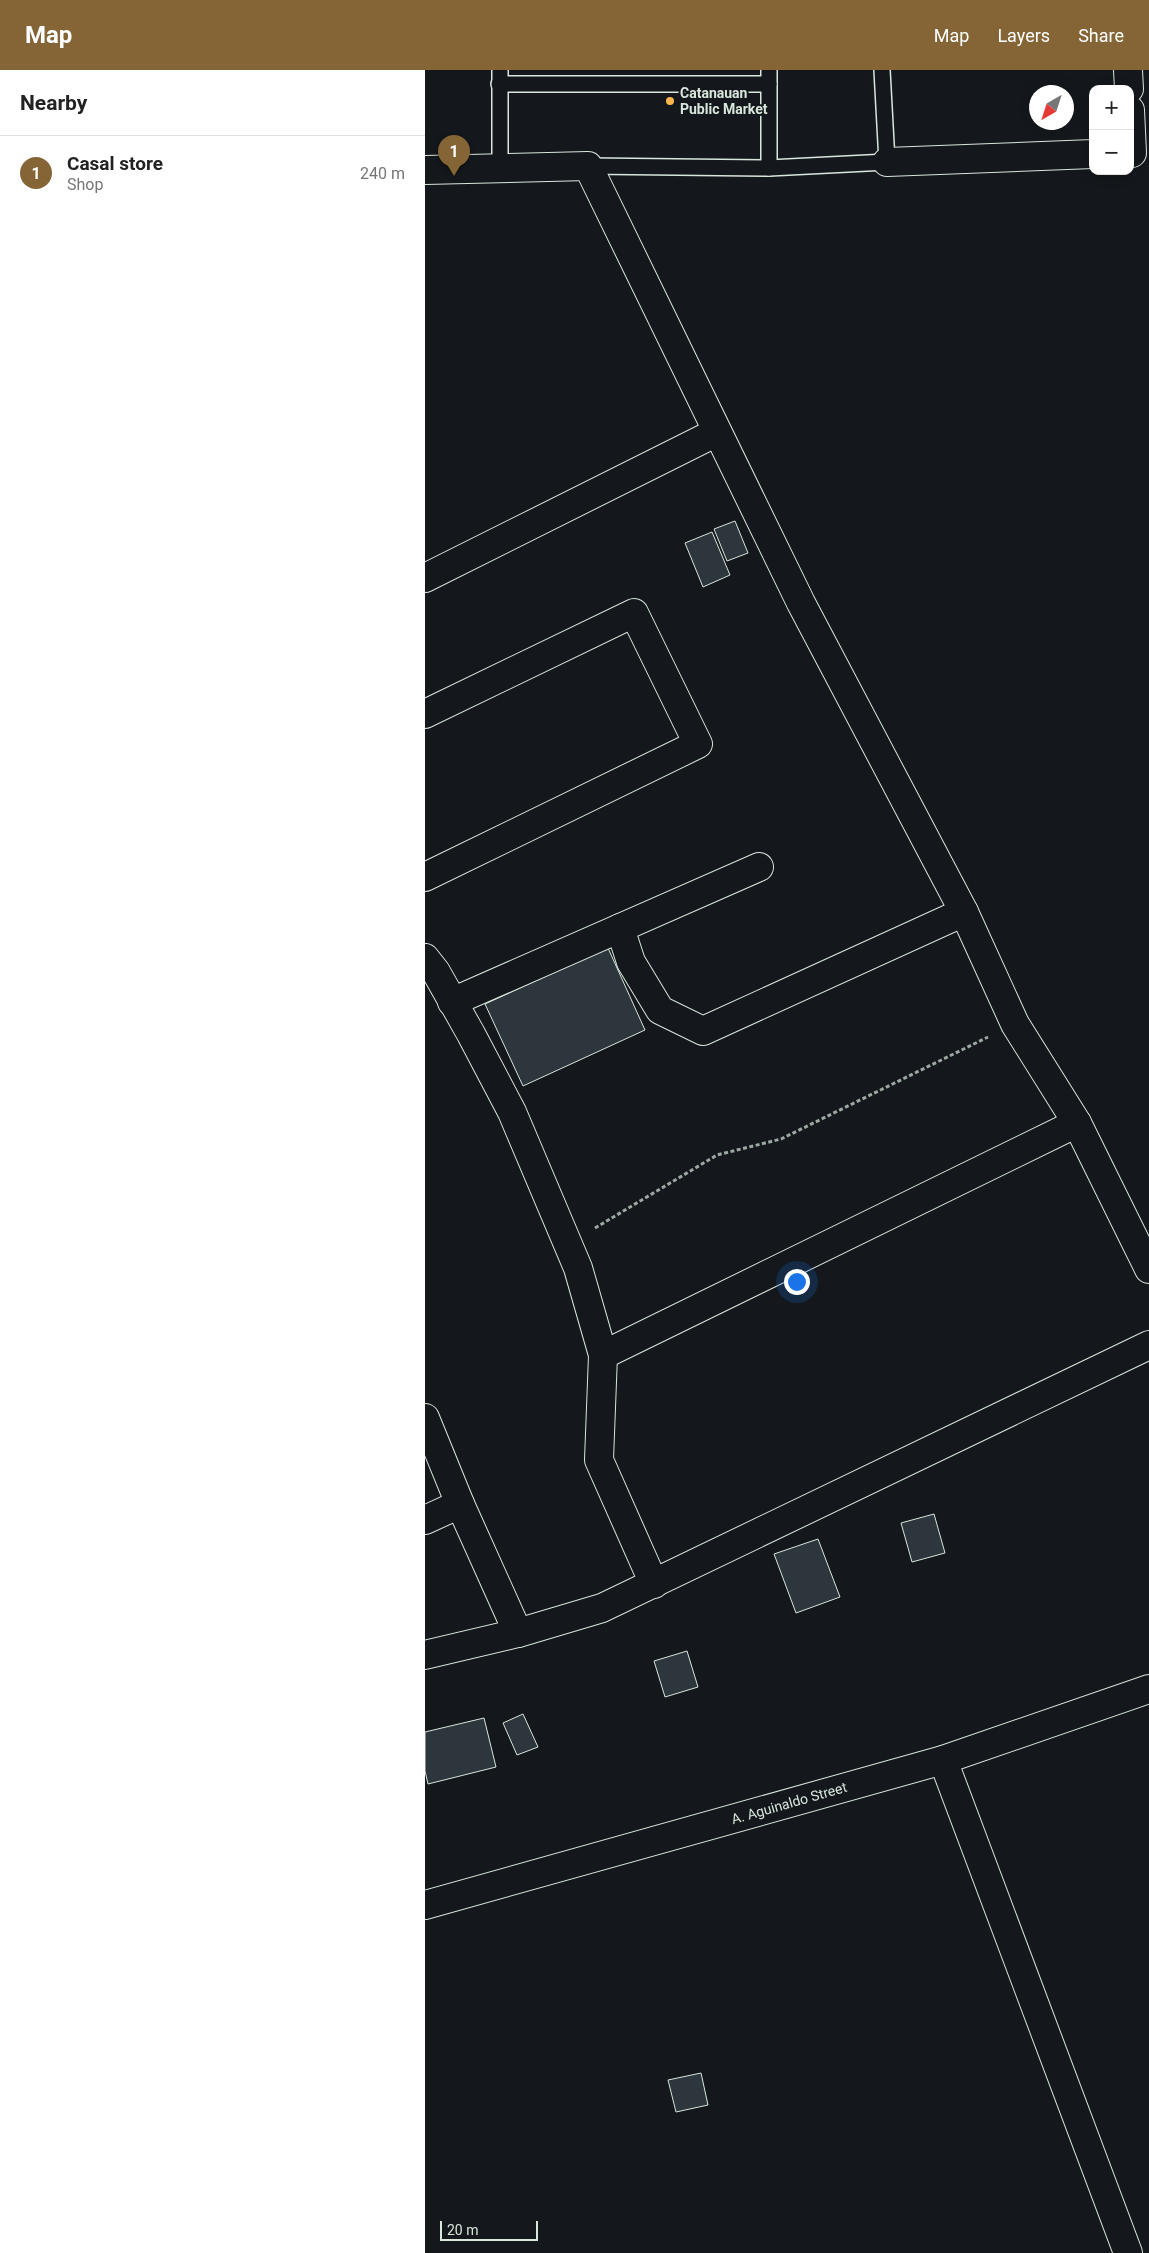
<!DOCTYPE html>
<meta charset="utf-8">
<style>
body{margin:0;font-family:Roboto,sans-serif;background:#f6f6f6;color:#222}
.controls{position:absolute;right:15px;top:15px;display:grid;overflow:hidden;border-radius:10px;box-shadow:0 2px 12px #0003}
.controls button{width:45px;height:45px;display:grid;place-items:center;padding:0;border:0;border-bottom:1px solid #e0e0e0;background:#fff;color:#222;font:25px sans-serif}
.compass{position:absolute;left:604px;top:15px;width:45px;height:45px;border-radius:50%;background:#fff;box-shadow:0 2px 12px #0003;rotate:219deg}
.scale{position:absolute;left:15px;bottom:12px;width:98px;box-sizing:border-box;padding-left:5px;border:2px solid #d8e6dc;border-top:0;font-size:14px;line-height:18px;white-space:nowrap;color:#d8e6dc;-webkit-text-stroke:4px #14181c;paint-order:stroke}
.you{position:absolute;left:371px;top:1211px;width:18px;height:18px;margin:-12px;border:4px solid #fff;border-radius:50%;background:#1a73e8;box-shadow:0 0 0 8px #1a73e833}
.badge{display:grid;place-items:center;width:32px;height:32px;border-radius:50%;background:#856535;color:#fff;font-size:16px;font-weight:700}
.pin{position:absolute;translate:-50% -41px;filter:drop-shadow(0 1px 2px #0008)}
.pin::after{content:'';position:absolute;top:26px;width:18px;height:15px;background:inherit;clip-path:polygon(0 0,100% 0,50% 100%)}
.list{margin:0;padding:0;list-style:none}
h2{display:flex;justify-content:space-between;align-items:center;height:65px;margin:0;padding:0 20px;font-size:21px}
h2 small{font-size:16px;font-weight:400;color:#767676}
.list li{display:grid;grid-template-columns:32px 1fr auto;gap:15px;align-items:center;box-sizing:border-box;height:75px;padding:0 20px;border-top:1px solid #e0e0e0}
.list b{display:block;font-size:19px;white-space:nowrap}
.list p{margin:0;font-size:16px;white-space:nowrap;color:#767676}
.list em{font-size:16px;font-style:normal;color:#767676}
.map{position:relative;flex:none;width:724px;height:2183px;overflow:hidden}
header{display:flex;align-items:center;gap:30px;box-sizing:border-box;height:70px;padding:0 25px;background:#856535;color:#fff}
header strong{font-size:24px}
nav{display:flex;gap:28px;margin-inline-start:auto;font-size:18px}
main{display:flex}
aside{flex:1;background:#fff}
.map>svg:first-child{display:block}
.building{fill:#2c363c;stroke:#d8e6dc}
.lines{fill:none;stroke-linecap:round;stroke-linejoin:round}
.lane-casing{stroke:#d8e6dc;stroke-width:18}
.street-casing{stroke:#d8e6dc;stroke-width:30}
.path{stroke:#9da8a2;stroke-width:3;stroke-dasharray:4 2.5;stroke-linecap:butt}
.lane{stroke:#14181c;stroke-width:15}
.street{stroke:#14181c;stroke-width:28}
.poi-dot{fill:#ffb74d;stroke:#14181c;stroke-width:2}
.labels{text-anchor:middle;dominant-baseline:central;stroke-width:4;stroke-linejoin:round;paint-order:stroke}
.poi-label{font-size:14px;font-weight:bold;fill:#d8e6dc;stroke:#14181c;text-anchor:start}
.street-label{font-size:14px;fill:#d8e6dc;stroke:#14181c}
</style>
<header>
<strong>Map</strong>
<nav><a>Map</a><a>Layers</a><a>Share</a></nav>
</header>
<main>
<aside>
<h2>Nearby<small></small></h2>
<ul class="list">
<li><span class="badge">1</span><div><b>Casal store</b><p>Shop</p></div><em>240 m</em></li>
</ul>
</aside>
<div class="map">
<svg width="724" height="2183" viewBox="0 0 724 2183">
<rect width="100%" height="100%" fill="#14181c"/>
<!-- building -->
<g class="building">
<polygon points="310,451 323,483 302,491 289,459"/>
<polygon points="287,462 305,505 278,517 260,473"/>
<polygon points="183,878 220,960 98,1016 60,934"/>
<polygon points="509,1444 520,1483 487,1492 476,1453"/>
<polygon points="393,1469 415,1527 371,1543 349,1484"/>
<polygon points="262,1581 273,1617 240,1627 229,1591"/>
<polygon points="98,1644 113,1677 92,1685 78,1653"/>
<polygon points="59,1648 71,1697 3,1714 0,1701 0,1662"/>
<polygon points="276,2003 283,2035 251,2042 243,2010"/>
</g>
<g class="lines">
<defs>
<g id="lane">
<polyline points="344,0 344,98"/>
<polyline points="74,14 344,14"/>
<polyline points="163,96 344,98 462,92 457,0"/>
<polyline points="75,97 75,0"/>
</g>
<g id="street">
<polyline points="703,0 704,19"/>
<polyline points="705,40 707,83"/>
<polyline points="462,92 668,84"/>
<polyline points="0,100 163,96 376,533 539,842 590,954 652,1053 724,1199"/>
<polyline points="0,508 292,362"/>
<polyline points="0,644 209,543 273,674 0,807"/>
<polyline points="195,858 206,892 235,940 278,961 539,842"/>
<polyline points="0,888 11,902 46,964 87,1042 153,1198 178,1285 174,1390 229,1514"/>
<polyline points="27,932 334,797"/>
<polyline points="178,1285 652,1053"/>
<polyline points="0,1348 35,1434 93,1563"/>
<polyline points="0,1450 35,1434"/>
<polyline points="0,1585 93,1563 177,1538 724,1275"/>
<polyline points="518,1690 703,2183"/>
<polyline points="0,1835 518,1690 724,1619"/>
</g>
</defs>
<!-- lane casing -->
<use href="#lane" class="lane-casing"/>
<!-- street casing -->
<use href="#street" class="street-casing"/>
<!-- path -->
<polyline class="path" points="170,1158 292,1085 356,1069 563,967"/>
<!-- lane -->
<use href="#lane" class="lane"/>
<!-- street -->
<use href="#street" class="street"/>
</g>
<!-- markers -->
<circle class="poi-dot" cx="245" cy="31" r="5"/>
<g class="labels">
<!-- poi labels -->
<g class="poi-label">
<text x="255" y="23">Catanauan<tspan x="255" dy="16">Public Market</tspan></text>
</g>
<!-- street labels -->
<g class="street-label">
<text transform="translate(364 1733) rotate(-16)">A. Aguinaldo Street</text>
</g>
</g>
</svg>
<div class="controls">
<button>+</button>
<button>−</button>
</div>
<svg class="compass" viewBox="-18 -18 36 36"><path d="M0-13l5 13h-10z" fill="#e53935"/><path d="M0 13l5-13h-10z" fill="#767676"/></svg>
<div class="scale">20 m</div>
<div class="you"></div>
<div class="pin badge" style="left:29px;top:106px">1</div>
</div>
</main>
